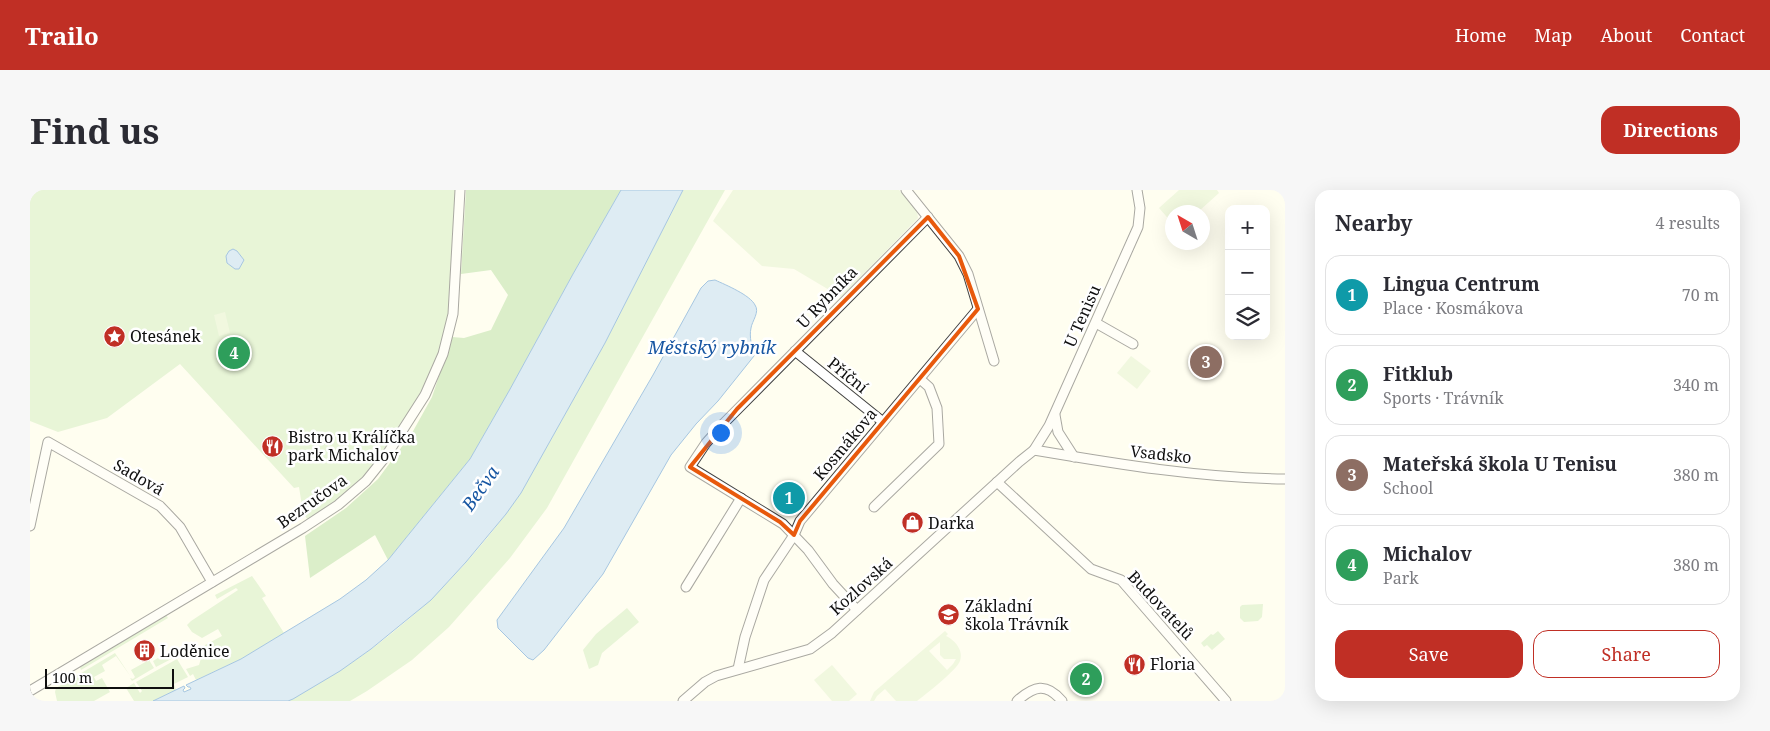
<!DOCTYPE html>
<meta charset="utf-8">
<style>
body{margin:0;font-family:"Noto Serif",serif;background:#f7f7f7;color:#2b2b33}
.controls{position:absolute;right:15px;top:15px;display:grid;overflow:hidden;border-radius:10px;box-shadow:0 5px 20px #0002}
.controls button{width:45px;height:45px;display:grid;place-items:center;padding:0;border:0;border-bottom:1px solid #e1e1e2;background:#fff;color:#2b2b33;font:25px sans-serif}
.compass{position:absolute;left:1135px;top:15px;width:45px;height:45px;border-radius:50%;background:#fff;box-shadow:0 5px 20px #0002;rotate:321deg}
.scale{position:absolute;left:15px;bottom:12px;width:129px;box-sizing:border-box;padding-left:5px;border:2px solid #0f0f0f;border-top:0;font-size:14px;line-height:18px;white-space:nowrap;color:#0f0f0f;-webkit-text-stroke:4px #fff;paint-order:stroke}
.you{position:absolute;left:690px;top:242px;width:18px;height:18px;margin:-12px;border:4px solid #fff;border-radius:50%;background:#1a73e8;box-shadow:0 0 0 8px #1a73e833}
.badge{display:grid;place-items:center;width:32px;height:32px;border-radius:50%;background:#c02f25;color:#fff;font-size:16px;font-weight:700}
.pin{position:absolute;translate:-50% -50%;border:2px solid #fff;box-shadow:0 1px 5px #0006}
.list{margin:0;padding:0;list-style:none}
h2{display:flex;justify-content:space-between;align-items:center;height:65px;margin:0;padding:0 20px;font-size:21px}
h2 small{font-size:16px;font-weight:400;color:#7c7c81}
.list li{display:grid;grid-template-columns:32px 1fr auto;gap:15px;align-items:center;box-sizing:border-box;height:80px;margin:0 10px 10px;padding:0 10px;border:1px solid #e1e1e2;border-radius:15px}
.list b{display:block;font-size:19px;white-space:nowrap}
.list p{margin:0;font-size:16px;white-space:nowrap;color:#7c7c81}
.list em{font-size:16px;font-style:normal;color:#7c7c81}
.actions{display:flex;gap:10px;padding:15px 20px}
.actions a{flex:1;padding:11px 0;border:1px solid #c02f25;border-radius:15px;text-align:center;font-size:18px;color:#c02f25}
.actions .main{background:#c02f25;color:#fff}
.icon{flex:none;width:28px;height:28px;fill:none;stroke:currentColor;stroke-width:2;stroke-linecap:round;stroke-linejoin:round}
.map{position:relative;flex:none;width:1255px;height:511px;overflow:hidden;border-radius:15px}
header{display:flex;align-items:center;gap:30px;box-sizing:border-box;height:70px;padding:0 25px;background:#c02f25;color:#fff}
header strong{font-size:24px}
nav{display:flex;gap:28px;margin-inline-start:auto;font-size:18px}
.intro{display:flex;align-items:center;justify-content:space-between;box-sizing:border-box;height:120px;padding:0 30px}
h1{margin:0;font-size:35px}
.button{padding:12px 22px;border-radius:15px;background:#c02f25;color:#fff;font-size:18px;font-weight:700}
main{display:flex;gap:30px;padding:0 30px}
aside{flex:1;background:#fff;border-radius:15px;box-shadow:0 5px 20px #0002}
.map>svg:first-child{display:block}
.green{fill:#cdeab9}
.forest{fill:#afdb99}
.pitch{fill:#e0f1cb;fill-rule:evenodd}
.water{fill:#b5d7f6;stroke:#3b84ce}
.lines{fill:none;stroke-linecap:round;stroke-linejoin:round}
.street-casing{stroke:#424242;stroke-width:11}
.street{stroke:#fff;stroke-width:9}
.marked{fill:none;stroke:#e8590c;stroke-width:4;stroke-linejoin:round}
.labels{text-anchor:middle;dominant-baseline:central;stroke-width:5;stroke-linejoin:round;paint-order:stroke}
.street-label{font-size:16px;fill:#0f0f0f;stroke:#fff}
.poi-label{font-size:16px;fill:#0f0f0f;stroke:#fff;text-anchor:start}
.water-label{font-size:18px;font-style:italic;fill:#1756a2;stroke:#fff}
</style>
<header>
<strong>Trailo</strong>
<nav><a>Home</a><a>Map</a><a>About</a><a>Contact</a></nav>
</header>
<div class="intro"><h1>Find us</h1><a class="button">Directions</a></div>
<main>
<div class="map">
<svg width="1255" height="511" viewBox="0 0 1255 511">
<rect width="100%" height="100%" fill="#fffef0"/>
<!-- green -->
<g class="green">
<polygon points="0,0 426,0 420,114 413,152 399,191 354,265 316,305 280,330 277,329 273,322 269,297 264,298 150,174 77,228 28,242 0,231"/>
<path d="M 653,0 L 695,0 L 517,318 L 480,368 L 419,437 L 382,470 L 337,501 L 320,511 L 258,511 C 286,495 314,479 340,460 C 399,417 449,363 491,303 L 575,153 Z"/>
<polygon points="222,386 236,406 232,408 254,443 211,469 166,490 163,484 160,486 156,479 169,475 175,455 192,446 188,439 172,448 162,442 157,435 161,431 208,400 206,398 187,409 185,405"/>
<polygon points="1233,414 1232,427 1228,431 1214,432 1210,428 1210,417 1212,415"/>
<polygon points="597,418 609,432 572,463 568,475 559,479 553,460 566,444"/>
<polygon points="136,425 138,428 51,480 50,477"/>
<polygon points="1188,441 1195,449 1182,460 1177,455 1174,457 1171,453 1181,444 1183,445"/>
<polygon points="143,459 147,466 126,477 123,471"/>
<polygon points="85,463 101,487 86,466 72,475 75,481 64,487 66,491 72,488 80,502 64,511 27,511 25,502 26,498"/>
<polygon points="147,469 158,487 144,494 146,500 123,511 104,511 96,498 104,493 110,503 112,501 106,492"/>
<polygon points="119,470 124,478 102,491 100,488 103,489 105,487 101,480"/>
</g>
<!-- forest -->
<polygon class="forest" points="436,0 591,0 543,84 479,201 440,269 358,370 345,345 280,388 275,346 316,318 348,289 382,243 402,207 422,147 434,148 461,140 478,105 461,80 431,84"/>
<!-- pitch -->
<g class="pitch">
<polygon points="703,0 869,0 887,21 888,28 811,107 764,79 732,76 683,31"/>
<polygon points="1149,0 1187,0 1189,3 1168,22 1142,22 1142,33 1129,18"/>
<polygon points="195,122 200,143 189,146 184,125"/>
<polygon points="1101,166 1121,181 1107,199 1087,183"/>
<path d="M 915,441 L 918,444 L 916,446 C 925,450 934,461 930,471 C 927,480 896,504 887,511 L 866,511 L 855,499 L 847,506 L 844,511 L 840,511 L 844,502 ZM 910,452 L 910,465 L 914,469 L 926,469 L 923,474 L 917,480 L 899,461 Z"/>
<polygon points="802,475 827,504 819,511 802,511 784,490"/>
</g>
<!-- water -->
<g class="water">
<polygon points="591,0 653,0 575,153 491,303 476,324 436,372 401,410 341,459 310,481 263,509 258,511 123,511 154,496 155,498 153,500 154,502 161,499 160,497 158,497 156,495 211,469 310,409 336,390 358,370 440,269 479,201 543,84"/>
<polygon points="203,59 207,61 214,70 209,79 205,79 197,73 196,66 199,61"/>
<path d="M 685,90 C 696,95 720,105 725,115 C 730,122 722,131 721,138 C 719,147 722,157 724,166 L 688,211 L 666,234 L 641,265 L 573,384 L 514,460 L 503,470 L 498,468 L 468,438 L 467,430 L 534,338 L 623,185 L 671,98 L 678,91 Z"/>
</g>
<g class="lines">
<defs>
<g id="street">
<polyline points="876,0 929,66 938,84 964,171"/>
<polyline points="1066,133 1103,154"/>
<polyline points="765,161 853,232"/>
<polyline points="1025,225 1028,242 1044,267"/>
<path d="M 1004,260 C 1087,274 1171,288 1255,289"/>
<polyline points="967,292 1061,379 1091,390 1196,511"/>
<polyline points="844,317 909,254 907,218 899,197 890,189"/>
<polyline points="0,336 18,252 130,316 150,337 182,392"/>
<polyline points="656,397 711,308"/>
<polyline points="827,420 803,394 778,360 753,334 660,277 676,253 694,233 898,27"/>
<polyline points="708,479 715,447 734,390 764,345 770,331 948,119"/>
<polyline points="0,501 273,338 308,315 336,291 356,266 395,205 413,164 423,124 430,0"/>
<polyline points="653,511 675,492 686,486 780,459 802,443 989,272 1004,260 1019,236 1108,37 1110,18 1107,0"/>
<path d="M 987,511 C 1004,496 1016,492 1032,511"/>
</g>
</defs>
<!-- street casing -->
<use href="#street" class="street-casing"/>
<!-- street -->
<use href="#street" class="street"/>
</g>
<!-- marked area -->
<path d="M0 0H1255V511H0ZM 898,27 L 929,66 L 948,119 L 770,331 L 764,345 L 750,332 L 660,277 L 707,219 Z" fill="#fffef0" fill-opacity=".55" fill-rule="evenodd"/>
<path class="marked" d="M 898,27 L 929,66 L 948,119 L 770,331 L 764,345 L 750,332 L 660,277 L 707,219 Z"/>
<!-- icons -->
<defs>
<symbol id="sight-disc" viewBox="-11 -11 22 22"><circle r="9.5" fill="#c02f25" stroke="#fff"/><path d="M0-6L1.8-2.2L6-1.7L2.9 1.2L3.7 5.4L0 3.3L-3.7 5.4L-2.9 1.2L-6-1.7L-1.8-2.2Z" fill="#fff"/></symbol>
<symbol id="restaurant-disc" viewBox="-11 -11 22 22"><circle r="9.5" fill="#c02f25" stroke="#fff"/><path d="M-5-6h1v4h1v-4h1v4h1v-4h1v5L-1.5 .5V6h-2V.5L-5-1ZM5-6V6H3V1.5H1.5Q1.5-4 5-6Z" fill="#fff"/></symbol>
<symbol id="shop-disc" viewBox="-11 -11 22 22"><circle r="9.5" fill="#c02f25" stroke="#fff"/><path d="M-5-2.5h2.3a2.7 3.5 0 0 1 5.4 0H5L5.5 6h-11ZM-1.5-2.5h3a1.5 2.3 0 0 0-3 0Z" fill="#fff"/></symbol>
<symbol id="school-disc" viewBox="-11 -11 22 22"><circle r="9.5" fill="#c02f25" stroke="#fff"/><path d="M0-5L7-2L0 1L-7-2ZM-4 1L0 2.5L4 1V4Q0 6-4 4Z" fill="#fff"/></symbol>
<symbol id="building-disc" viewBox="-11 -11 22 22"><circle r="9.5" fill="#c02f25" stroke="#fff"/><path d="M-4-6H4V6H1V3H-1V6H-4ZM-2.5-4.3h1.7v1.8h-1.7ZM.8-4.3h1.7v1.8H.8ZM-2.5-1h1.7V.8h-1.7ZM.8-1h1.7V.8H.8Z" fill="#fff"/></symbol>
</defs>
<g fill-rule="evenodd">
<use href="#sight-disc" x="72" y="134" width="25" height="25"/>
<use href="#restaurant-disc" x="230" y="244" width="25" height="25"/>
<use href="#shop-disc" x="870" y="320" width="25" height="25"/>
<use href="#school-disc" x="906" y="412" width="25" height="25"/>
<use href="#building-disc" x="102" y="448" width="25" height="25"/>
<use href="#restaurant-disc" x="1092" y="462" width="25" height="25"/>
</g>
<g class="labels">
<!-- street labels -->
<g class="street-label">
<text transform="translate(797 107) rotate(-46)">U Rybníka</text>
<text transform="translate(1052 126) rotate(-66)">U Tenisu</text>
<text transform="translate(818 185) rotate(39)">Příční</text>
<text transform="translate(815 254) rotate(-50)">Kosmákova</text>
<text transform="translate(1131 264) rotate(6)">Vsadsko</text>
<text transform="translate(109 287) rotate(30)">Sadová</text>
<text transform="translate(282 311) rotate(-35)">Bezručova</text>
<text transform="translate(831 396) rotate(-42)">Kozlovská</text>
<text transform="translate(1131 415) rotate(47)">Budovatelů</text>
</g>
<!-- poi labels -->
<g class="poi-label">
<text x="100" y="146">Otesánek</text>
<text x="258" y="247">Bistro u Králíčka<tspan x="258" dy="18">park Michalov</tspan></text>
<text x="898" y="333">Darka</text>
<text x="935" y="416">Základní<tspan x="935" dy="18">škola Trávník</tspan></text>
<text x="130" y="461">Loděnice</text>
<text x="1120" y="474">Floria</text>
</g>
<!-- water labels -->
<g class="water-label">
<text x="682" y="157">Městský rybník</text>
<text transform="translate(450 298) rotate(-55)">Bečva</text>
</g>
</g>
</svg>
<div class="controls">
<button>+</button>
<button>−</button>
<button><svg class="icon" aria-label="layers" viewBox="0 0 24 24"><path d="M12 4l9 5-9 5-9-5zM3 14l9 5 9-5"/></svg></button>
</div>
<svg class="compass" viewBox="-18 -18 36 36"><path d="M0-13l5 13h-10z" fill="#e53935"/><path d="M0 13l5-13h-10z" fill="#7c7c81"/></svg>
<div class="scale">100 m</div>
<div class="you"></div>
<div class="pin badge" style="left:759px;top:308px;background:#0f9aa8">1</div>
<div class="pin badge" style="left:1056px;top:489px;background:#2e9e5b">2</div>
<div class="pin badge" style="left:1176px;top:172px;background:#8d6e63">3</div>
<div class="pin badge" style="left:204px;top:163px;background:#2e9e5b">4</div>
</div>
<aside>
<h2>Nearby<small>4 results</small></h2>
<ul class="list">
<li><span class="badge" style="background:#0f9aa8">1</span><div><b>Lingua Centrum</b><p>Place · Kosmákova</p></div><em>70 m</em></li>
<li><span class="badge" style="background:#2e9e5b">2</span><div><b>Fitklub</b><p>Sports · Trávník</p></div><em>340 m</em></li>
<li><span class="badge" style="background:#8d6e63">3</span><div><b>Mateřská škola U Tenisu</b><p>School</p></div><em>380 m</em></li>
<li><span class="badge" style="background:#2e9e5b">4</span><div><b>Michalov</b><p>Park</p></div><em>380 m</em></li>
</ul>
<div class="actions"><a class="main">Save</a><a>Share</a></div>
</aside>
</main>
